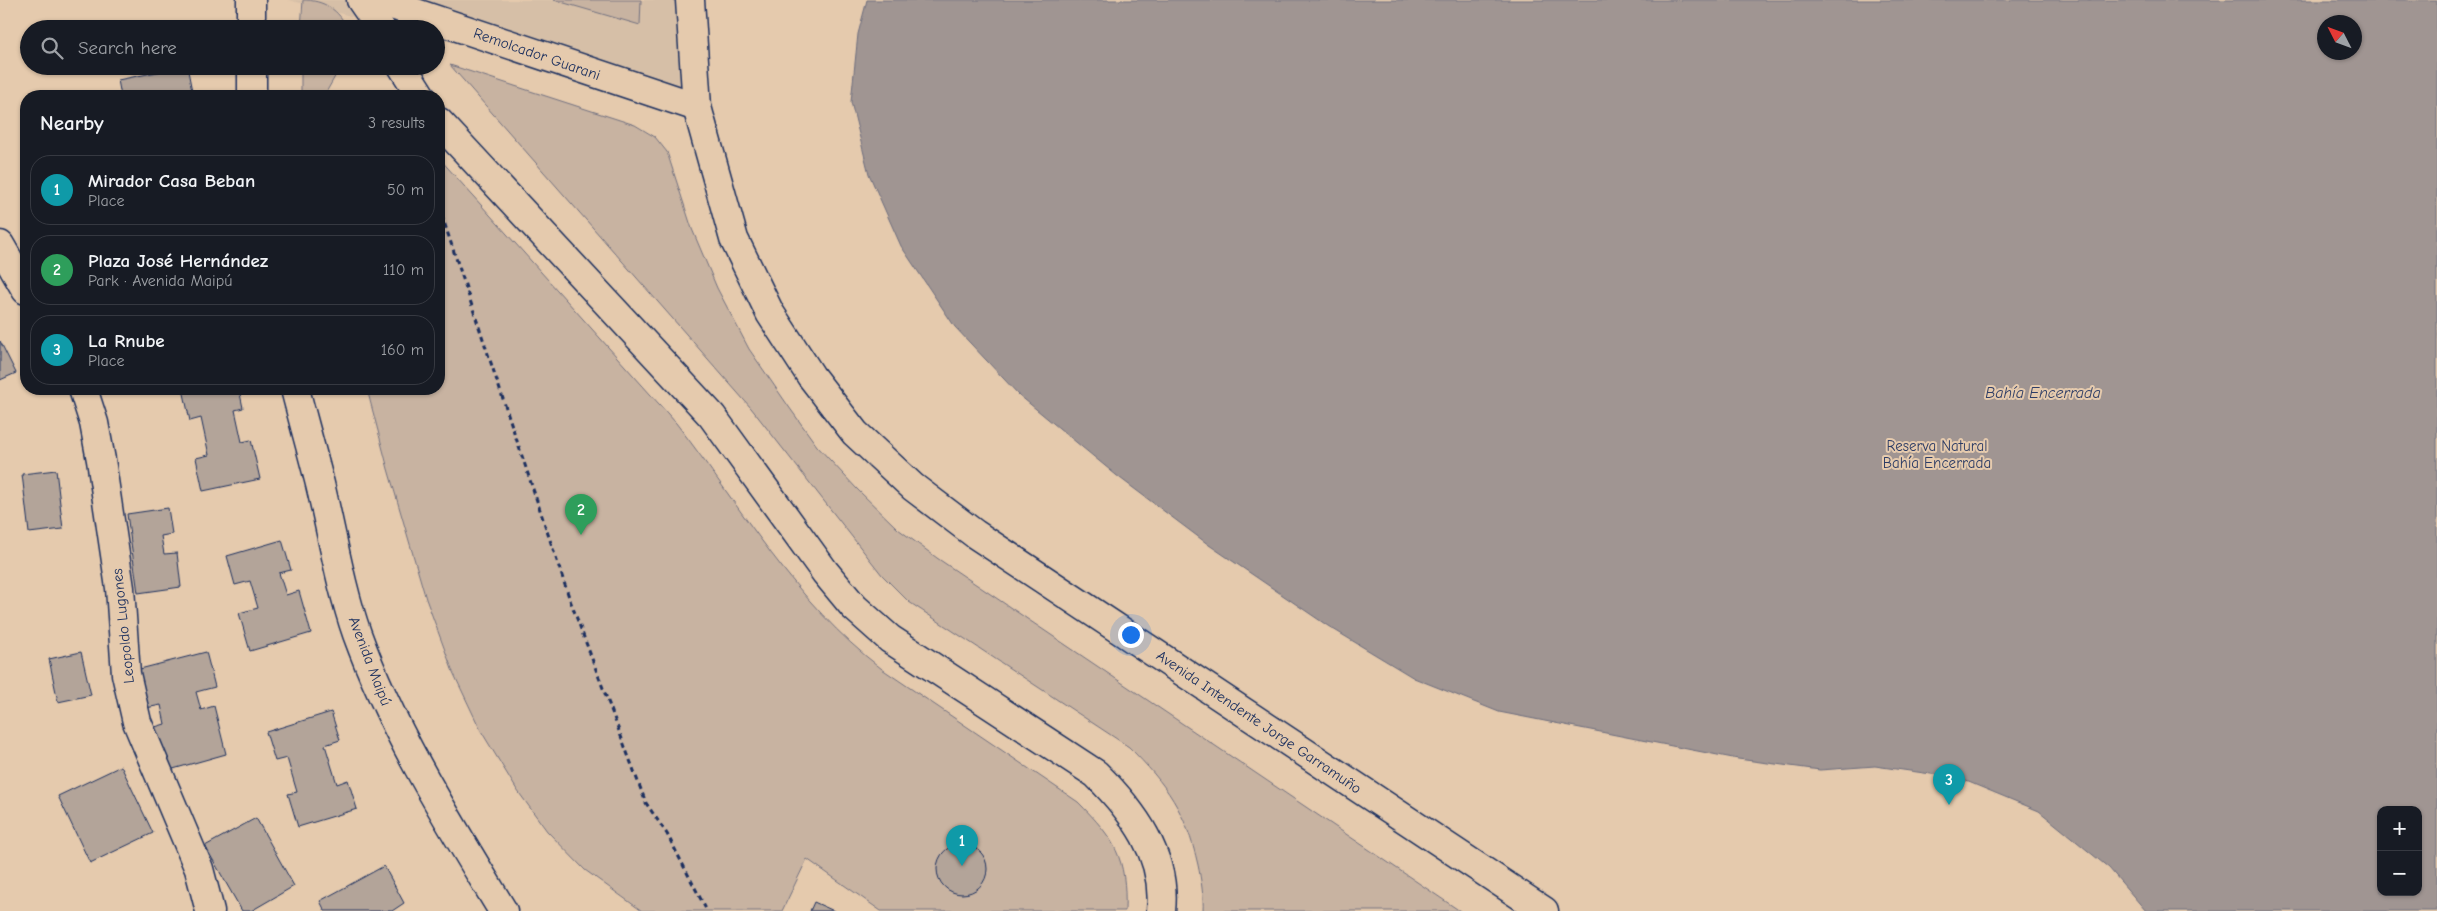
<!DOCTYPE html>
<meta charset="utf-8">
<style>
body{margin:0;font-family:"Comic Neue",sans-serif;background:#20242c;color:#f1f3f6}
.controls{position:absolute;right:15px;bottom:15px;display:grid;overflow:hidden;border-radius:10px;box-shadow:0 1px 4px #0004}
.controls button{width:45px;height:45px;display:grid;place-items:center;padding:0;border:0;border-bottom:1px solid #363941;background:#171b24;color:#f1f3f6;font:25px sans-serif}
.compass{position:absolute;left:2317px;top:15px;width:45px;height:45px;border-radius:50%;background:#171b24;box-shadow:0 1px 4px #0004;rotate:312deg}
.you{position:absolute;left:1130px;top:634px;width:18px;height:18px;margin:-12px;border:4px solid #fff;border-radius:50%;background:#1a73e8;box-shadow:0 0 0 8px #1a73e833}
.badge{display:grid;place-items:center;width:32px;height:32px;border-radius:50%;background:#b45309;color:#fff;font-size:16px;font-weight:700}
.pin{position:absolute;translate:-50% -41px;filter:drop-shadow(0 1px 2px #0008)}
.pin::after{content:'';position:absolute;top:26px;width:18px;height:15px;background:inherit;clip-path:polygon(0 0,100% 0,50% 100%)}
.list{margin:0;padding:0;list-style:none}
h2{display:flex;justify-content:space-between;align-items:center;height:65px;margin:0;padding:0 20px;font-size:21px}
h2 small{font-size:16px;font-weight:400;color:#9ea1a6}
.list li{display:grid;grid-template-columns:32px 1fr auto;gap:15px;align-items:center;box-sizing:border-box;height:70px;margin:0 10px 10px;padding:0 10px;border:1px solid #363941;border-radius:20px}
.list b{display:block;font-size:19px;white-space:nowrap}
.list p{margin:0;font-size:16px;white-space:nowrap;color:#9ea1a6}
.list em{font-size:16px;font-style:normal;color:#9ea1a6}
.icon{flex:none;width:28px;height:28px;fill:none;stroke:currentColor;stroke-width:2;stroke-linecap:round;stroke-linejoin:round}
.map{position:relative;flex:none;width:2437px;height:911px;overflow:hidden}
.search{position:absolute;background:#171b24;box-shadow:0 1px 4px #0004;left:20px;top:20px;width:425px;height:55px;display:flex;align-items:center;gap:12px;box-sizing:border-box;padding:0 18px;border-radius:28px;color:#9ea1a6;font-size:19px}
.panel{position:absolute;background:#171b24;box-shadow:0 1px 4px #0004;left:20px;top:90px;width:425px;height:305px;border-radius:20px}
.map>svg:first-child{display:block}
.built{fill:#d6bfa7}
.green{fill:#c8b3a1;stroke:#727180}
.water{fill:#a09592;stroke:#6b6c7d;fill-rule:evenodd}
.building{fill:#b3a499;stroke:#1b2f5e}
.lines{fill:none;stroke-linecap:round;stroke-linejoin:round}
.pedestrian-casing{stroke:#1b2f5e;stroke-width:31}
.minor-casing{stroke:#1b2f5e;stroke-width:31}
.primary-casing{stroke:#1b2f5e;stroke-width:31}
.path{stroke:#1b2f5e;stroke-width:3;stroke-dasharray:5 4;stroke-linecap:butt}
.pedestrian{stroke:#e5caad;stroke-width:28}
.minor{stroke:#e5caad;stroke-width:28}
.primary{stroke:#e5caad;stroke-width:28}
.labels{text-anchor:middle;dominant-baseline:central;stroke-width:4;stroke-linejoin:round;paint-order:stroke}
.street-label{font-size:15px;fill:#1b2f5e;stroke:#e5caad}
.park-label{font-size:15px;fill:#2c3c65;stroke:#e5caad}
.water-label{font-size:16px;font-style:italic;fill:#2f3e66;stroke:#e5caad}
</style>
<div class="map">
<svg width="2437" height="911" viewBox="0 0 2437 911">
<rect width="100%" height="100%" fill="#e5caad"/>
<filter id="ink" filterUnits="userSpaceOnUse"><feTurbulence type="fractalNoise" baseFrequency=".02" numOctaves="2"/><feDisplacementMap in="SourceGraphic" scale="10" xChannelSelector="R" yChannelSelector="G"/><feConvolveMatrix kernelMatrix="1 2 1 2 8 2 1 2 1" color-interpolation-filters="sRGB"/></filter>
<g filter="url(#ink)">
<!-- built -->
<polygon class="built" points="289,0 686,0 710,109 436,38 436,29 400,29"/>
<!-- green -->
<g class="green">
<path d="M 303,0 C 324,0 339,10 348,29 L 301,29 Z"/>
<polygon points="554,0 641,0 640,25"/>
<path d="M 450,65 L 635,125 L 655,137 L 667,152 L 692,229 L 717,288 L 749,349 L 789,407 L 817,446 L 857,489 L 898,529 L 937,558 L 1460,911 L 1203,911 C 1204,897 1201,879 1198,865 C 1186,812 1167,785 1129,747 L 909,602 L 882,575 L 751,408 Z"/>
<polygon points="301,66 341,66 324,96 301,96"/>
<path d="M 439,158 L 676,423 C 742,508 795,603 882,669 L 1078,802 C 1115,839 1127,858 1125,911 L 881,911 L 807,859 L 782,911 L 642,911 L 585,870 L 547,831 L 517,790 L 481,731 L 453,672 L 426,599 L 388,469 L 367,389 L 439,389 Z"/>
</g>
<!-- water -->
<path class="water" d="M 867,0 L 2437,0 L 2437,911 L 2146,911 L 2109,868 L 2039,811 L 1959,778 L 1875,766 L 1820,770 L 1738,759 L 1499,712 L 1414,678 L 1328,626 L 1209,545 L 1116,475 L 1019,395 L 955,327 L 901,246 L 869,174 L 851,102 L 858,34 ZM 2324,22 L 2354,22 L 2354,52 L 2324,52 ZM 2381,810 L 2418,810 L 2418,892 L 2381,892 Z"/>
<!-- building -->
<g class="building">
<polygon points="187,66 193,96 121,96 118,80"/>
<polygon points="0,341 16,373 0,380"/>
<polygon points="183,389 239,389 243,408 235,410 242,442 251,440 260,479 203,491 196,458 209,455 201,418 190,421"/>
<polygon points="56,470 63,529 29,533 22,474"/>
<polygon points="168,508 172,534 161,536 164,554 177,553 181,587 138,593 127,514"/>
<polygon points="282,540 291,570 279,573 286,595 299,591 311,633 250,651 239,613 258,608 250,581 235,585 227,556"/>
<polygon points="81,652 91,695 58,702 49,659"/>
<polygon points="206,652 215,687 196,692 201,710 214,706 226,754 166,771 155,727 165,724 161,705 146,708 136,670"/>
<polygon points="331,712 340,740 325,745 337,784 348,780 357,809 298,827 288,794 297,792 287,758 275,761 266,732"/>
<polygon points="121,766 153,833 90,863 58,796"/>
<polygon points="256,818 294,886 251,911 242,911 205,846"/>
<circle cx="962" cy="869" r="25"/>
<polygon points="384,866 404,903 392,911 325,911 320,901"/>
<polygon points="814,902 834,911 810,911"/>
</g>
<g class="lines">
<defs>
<g id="pedestrian">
<polyline points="0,245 26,290"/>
<polyline points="83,389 94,423 101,460 120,588 126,674 137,722 199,869 210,911"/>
</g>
<g id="minor">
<polyline points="361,0 381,29"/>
<polyline points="377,0 697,107"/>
<polyline points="402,66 421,96"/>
<path d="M 439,122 L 712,416 L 825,572 L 854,607 L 890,639 L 1096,774 C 1133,811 1167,855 1161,911"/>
</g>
<g id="primary">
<polyline points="251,0 251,29"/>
<polyline points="690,0 697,107 734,239 770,313 811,376 855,433 913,487 975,534 1544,911"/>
<polyline points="252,66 252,96"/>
<path d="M 295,389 C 303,420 312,452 320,484 C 332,534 340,585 357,634 C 393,733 449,822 503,911"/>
</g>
</defs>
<!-- pedestrian casing -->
<use href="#pedestrian" class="pedestrian-casing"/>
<!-- minor casing -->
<use href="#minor" class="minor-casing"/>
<!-- primary casing -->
<use href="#primary" class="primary-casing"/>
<!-- path -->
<polyline class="path" points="439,207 570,600 646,803 667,834 707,911"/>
<!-- pedestrian -->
<use href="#pedestrian" class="pedestrian"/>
<!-- minor -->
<use href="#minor" class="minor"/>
<!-- primary -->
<use href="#primary" class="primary"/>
</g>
</g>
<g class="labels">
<!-- street labels -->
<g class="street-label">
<text transform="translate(537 54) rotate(19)">Remolcador Guarani</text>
<text transform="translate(123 626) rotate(-96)">Leopoldo Lugones</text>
<text transform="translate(370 661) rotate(69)">Avenida Maipú</text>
<text transform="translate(1259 722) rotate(34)">Avenida Intendente Jorge Garramuño</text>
</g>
<!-- park labels -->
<g class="park-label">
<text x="1937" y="446">Reserva Natural<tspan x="1937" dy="17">Bahía Encerrada</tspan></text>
</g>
<!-- water labels -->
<g class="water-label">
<text x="2043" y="393">Bahía Encerrada</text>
</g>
</g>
</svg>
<div class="controls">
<button>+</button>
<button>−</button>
</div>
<svg class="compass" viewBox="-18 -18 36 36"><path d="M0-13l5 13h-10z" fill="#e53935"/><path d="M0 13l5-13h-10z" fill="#9ea1a6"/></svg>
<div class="you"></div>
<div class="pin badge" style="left:962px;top:866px;background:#0f9aa8">1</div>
<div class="pin badge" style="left:581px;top:535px;background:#2e9e5b">2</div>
<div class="pin badge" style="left:1949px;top:805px;background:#0f9aa8">3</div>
<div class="search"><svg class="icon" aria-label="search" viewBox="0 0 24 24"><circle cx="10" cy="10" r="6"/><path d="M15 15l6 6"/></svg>Search here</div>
<section class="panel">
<h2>Nearby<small>3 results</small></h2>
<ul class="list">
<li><span class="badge" style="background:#0f9aa8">1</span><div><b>Mirador Casa Beban</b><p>Place</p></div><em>50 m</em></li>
<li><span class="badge" style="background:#2e9e5b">2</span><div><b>Plaza José Hernández</b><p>Park · Avenida Maipú</p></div><em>110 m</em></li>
<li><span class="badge" style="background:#0f9aa8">3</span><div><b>La Rnube</b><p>Place</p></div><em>160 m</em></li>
</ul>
</section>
</div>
